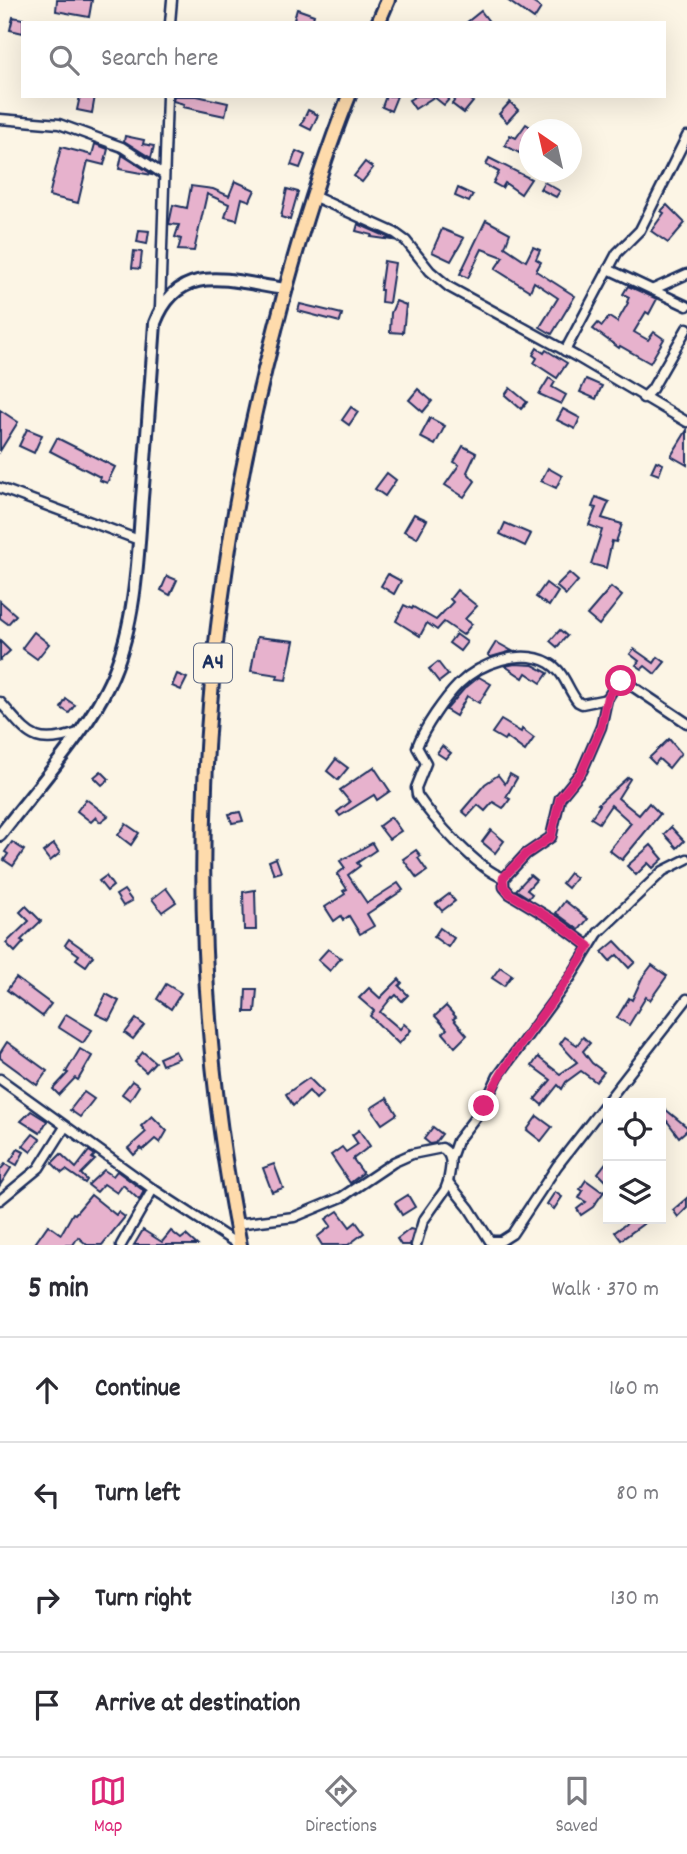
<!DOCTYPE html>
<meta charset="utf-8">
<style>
body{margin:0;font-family:Dekko,sans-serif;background:#f2f2f3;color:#2b2b33}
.controls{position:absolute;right:21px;bottom:21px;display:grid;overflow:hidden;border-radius:0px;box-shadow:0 7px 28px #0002}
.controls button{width:63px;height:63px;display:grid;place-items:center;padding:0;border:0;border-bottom:2px solid #e1e1e2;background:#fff;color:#2b2b33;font:35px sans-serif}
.compass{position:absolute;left:519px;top:119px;width:63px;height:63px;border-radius:50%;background:#fff;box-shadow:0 7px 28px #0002;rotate:326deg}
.stop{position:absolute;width:21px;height:21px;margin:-16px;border:5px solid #db2777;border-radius:50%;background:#fff}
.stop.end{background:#db2777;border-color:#fff;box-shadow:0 2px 7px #0008}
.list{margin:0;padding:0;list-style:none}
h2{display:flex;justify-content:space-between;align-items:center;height:91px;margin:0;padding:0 28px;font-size:30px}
h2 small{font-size:23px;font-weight:400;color:#7c7c81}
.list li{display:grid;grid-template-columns:46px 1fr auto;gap:21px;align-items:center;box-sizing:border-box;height:105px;padding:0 28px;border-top:2px solid #e1e1e2}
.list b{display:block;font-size:26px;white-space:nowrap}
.list em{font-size:23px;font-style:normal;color:#7c7c81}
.icon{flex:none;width:38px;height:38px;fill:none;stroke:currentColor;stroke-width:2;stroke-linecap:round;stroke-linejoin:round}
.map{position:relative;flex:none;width:687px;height:1245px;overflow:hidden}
.search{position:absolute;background:#fff;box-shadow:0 7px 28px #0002;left:21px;right:21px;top:21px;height:77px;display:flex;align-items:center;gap:18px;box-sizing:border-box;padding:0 24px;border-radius:0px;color:#7c7c81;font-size:26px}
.sheet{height:511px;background:#fff}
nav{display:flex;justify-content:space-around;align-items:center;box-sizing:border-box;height:98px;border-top:2px solid #e1e1e2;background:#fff;font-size:19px;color:#7c7c81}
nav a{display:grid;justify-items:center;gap:4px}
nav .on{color:#db2777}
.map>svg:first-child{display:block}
.building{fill:#e7b2cd;stroke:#1b2f5e;stroke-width:2}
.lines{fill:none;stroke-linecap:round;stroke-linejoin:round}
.minor-casing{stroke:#1b2f5e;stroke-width:13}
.secondary-casing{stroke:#1b2f5e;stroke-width:16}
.trunk-casing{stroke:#1b2f5e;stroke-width:18}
.minor{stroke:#fcf5e5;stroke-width:8}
.secondary{stroke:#fcf5e5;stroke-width:10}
.trunk{stroke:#fedbac;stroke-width:12}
.route{stroke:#db2777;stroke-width:9}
.labels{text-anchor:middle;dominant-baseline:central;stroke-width:5;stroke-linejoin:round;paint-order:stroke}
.shield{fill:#fcf5e5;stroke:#5e6a86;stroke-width:2}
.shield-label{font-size:23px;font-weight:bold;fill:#1b2f5e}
</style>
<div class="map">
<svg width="687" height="1245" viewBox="0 0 687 1245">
<rect width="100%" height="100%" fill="#fcf5e5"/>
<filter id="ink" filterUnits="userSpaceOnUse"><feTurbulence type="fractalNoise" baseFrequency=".0143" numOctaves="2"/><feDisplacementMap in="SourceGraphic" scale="14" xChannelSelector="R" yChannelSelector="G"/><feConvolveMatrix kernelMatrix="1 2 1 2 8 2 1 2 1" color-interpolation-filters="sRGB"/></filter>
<g filter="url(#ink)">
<!-- building -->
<g class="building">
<polygon points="57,0 92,0 89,17 56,11"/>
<polygon points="507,0 529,0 541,8 534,19"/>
<polygon points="297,9 314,15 312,23 293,23"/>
<polygon points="481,11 490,23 466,23"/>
<polygon points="13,17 23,19 23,33 10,30"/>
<polygon points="80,96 95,96 92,113 77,110"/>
<polygon points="174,96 197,96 228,103 225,116 183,107 184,104 173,101"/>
<polygon points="386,96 397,96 391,111 382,107"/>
<polygon points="416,96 452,96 444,105 434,97 415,109 409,100"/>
<polygon points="458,96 465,96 473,102 464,113 452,104"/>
<polygon points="510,102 518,110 507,122 499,114"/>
<polygon points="308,110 318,115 311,130 301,125"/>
<polygon points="526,124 532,128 523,141 525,143 519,153 505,145 510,135 516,138"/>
<polygon points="125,136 144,140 143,144 154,146 151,158 124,141"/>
<polygon points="95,144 108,149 104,165 88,161 78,203 49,196 61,147 92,155"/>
<polygon points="296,151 305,155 300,168 291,165"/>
<polygon points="122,155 152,174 152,175 119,169"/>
<polygon points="489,158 531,179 521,194 505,183 502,188 493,183 499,172 486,165"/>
<polygon points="365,162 373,168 362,182 354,176"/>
<polygon points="235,181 255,190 250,201 242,198 237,220 225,217 229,204 207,194 194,251 178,250 181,239 175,237 179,225 169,224 173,205 187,208 191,186 213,189 229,196"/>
<polygon points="544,182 560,191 556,197 540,189"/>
<polygon points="458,188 473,195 469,202 455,196"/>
<polygon points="287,189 298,192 290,220 281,217"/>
<polygon points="667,205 685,223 668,243 651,231 664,213 661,211"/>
<polygon points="486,220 510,233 505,247 526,261 533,247 540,250 536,259 541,262 536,271 575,296 552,334 540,327 558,298 534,282 530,291 495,269 503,257 482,249 468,278 460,274"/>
<polygon points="358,224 392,239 393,240 371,237 372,235 356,231"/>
<polygon points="442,229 464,238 451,261 432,252"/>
<polygon points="139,230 149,231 147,244 137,242"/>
<polygon points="134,251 142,252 140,269 132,268"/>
<polygon points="384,261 395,263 389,303 381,302 382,290 380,290"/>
<polygon points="628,286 657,299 649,314 646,312 634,332 648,340 654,332 664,339 650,363 620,346 619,348 593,329 598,323 602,326 609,317 617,322 628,303 627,302 629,297 623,294"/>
<polygon points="396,301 406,305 403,333 390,332 391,313"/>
<polygon points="300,304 342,314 340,322 298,311"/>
<polygon points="537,348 544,353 546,350 567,363 557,378 534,363 537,358 533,355"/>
<polygon points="549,378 555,382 552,387 566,395 561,404 539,394"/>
<polygon points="586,379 602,386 596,399 580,392"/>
<polygon points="510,388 527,402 521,409 505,395"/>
<polygon points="418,389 432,401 423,412 409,400"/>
<polygon points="351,407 358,412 349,425 342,420"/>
<polygon points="563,409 580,418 575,429 557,420"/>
<polygon points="0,410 18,422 0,451"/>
<polygon points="430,418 445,426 435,445 420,437"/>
<polygon points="27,429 42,435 34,453 19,446"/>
<polygon points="687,430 687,465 671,456"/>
<polygon points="57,438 115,467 107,483 99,480 100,477 50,451"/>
<polygon points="463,446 476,453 467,472 475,481 464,497 445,485 459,465 454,462"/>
<polygon points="656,461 663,464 659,475 651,472"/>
<polygon points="548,468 562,476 556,488 541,481"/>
<polygon points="387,473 396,480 385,496 375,489"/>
<polygon points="596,497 609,502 602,518 622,524 616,542 612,541 606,568 591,564 602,530 589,525 596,508 592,507"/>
<polygon points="414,514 427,520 417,538 404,531"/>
<polygon points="505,523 531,534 525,546 500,534"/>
<polygon points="569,573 578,581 566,595 556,586"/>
<polygon points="388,574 401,581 394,594 381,586"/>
<polygon points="167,576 177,580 170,595 161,590"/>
<polygon points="546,583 558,592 549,606 536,597"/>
<polygon points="611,587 622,596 599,625 587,615"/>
<polygon points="457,590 477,606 465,619 472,624 463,635 444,622 437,630 427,623 420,636 396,621 404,605 412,609 413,607 436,620 453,602 450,599"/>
<polygon points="0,601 16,615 8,624 0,618"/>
<polygon points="560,630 567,636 557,647 550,641"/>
<polygon points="34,632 49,644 37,659 22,648"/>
<polygon points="456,634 467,642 460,651 449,643"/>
<polygon points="257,637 294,641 286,680 277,679 278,675 251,671"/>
<polygon points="0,641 10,651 0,660"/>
<polygon points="496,642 512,651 491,657 488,655"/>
<polygon points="634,649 654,663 658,657 665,662 655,674 645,666 642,669 636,665 639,661 630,654"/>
<polygon points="438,662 448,675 439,682 429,669"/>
<polygon points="515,664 533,665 548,673 541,683 526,673 523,678 505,666"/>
<polygon points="177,674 187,678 181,690 172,686"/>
<polygon points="479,677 491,684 479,703 467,696 456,716 446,710 464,689"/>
<polygon points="66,699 75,705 69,713 61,708"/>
<polygon points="501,720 521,732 522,729 534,738 525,751 506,737 504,740 492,733"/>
<polygon points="669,739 681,753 669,768 659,759 655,764 649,758"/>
<polygon points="442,746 451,753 446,759 437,753"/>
<polygon points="336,759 348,768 338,780 327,771"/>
<polygon points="374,767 390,791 377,800 374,795 340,816 337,812 350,802 340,790"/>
<polygon points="101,771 109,779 102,785 94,777"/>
<polygon points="510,774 517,778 506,797 510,799 505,806 503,808 493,802 485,811 478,805 468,816 462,811 485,784 498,775 505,784"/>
<polygon points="628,777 630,779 618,798 639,815 649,803 660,814 622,860 609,850 631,823 611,805 599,823 591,818 600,805 598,804"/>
<polygon points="86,799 108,816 100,822 96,817 91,822 77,811"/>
<polygon points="240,812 243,821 232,823 229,814"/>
<polygon points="391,817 401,831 389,839 379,826"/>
<polygon points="126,824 139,833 131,845 118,835"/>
<polygon points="671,827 684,841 677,848 664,834"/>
<polygon points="491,830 504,841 495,853 482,842"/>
<polygon points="12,842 24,850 13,866 4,860 8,854 5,852"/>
<polygon points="372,843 376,850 357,863 360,866 348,875 367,903 398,883 403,890 367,914 374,926 360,934 349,916 343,920 341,916 334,921 325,907 345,894 343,891 347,889 337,874 345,868 340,861"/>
<polygon points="54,844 60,853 50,861 43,852"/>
<polygon points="651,845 663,859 653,868 648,863 636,875 627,866"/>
<polygon points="416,850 421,856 418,858 427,871 417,878 403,859"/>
<polygon points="276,858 281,872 274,874 269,861"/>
<polygon points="570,873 576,878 568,888 562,883"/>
<polygon points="530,875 536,880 527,890 532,894 529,898 516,890"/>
<polygon points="106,876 113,886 107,891 99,881"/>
<polygon points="166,888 176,902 162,912 152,899"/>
<polygon points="124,890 132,901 123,906 116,895"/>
<polygon points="255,890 256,930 244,930 243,892"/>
<polygon points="449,894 455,901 442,911 436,904"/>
<polygon points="565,901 588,919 579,930 556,913"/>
<polygon points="26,906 41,921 21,940 24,942 15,952 6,943 29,921 20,912"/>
<polygon points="440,928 454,938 448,947 434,937"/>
<polygon points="69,939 93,956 86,966 76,959 79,955 65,945"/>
<polygon points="615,941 635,962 629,968 617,955 610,961 602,952"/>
<polygon points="328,949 341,958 330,971 318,960"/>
<polygon points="652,965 667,976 650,1000 646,997 629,1025 617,1018 629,998 632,1000 642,978"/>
<polygon points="500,967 512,975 504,986 492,978"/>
<polygon points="16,978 51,1004 42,1016 7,990"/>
<polygon points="399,979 402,983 399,986 408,995 402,1001 396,995 393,998 392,997 380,1012 400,1029 404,1024 411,1030 399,1044 370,1016 374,1011 359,998 369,988 380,998"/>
<polygon points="166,984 181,993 171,1009 157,999"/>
<polygon points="246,989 257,989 255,1012 245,1012"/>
<polygon points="106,994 119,1001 109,1020 96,1014"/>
<polygon points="446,1006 456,1017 453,1019 467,1035 455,1047 443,1033 447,1029 435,1016"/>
<polygon points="66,1014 92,1030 83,1043 58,1027"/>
<polygon points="136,1019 144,1025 133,1039 125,1033"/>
<polygon points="565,1037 577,1045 583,1037 590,1043 583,1051 592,1063 604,1072 596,1082 581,1071 566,1082 562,1089 558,1085 542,1105 535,1099 551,1080 532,1066 538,1057 560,1074 577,1062 560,1044"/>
<polygon points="7,1042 47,1071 37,1085 0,1058 0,1053"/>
<polygon points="80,1049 92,1056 78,1080 75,1078 59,1095 53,1089 68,1073 66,1072"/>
<polygon points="175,1051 179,1058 162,1065 159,1058"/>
<polygon points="143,1052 155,1062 146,1072 135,1062"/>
<polygon points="309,1078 323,1092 316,1099 309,1091 293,1106 286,1094"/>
<polygon points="132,1081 139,1086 130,1100 122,1094"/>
<polygon points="84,1092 94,1099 80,1117 70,1110"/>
<polygon points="387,1098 397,1114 382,1124 371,1108"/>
<polygon points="665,1109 687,1127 687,1130 679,1137 667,1121 661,1128 661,1114"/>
<polygon points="31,1111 47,1121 40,1133 21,1121"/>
<polygon points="152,1116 167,1131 160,1143 155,1139 143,1150 141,1148 134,1155 128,1148 146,1132 141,1126"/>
<polygon points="537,1116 552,1127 541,1141 527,1130"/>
<polygon points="433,1127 442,1134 435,1143 430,1144 424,1139"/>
<polygon points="359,1130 370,1146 353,1159 363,1173 350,1183 331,1155 342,1147 346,1152 358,1144 352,1135"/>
<polygon points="33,1134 40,1139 31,1152 23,1146"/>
<polygon points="18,1149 24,1152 17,1165 10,1161"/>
<polygon points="89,1151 95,1155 92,1158 95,1160 81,1174 87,1180 85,1183 66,1170 62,1173 52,1163 61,1154 76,1168"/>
<polygon points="608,1160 608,1183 598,1173"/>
<polygon points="5,1164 11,1168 0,1185 0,1170"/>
<polygon points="274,1164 283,1188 272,1192 263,1168"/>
<polygon points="104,1170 113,1176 117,1171 144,1191 139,1200 123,1185 117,1193 104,1184 97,1192 88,1185"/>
<polygon points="586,1180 601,1191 605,1190 593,1207 581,1215 577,1209 586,1202 579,1198 583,1191 580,1189"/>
<polygon points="555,1192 562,1197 554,1209 547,1204"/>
<polygon points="91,1195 116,1215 118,1212 125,1217 102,1245 87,1245 78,1237 73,1245 34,1245 48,1225 61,1234 73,1213 75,1214"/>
<polygon points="408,1195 415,1207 402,1215 395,1203"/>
<polygon points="687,1198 687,1208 678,1217 673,1210"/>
<polygon points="338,1211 350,1227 356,1222 364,1233 348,1245 322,1245 317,1237 331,1226 326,1219"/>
<polygon points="623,1219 650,1219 621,1240 615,1232 627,1223"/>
<polygon points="410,1229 414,1230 410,1245 401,1245 397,1239"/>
<polygon points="143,1230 162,1242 171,1231 181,1239 186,1235 197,1245 134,1245"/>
</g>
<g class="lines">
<defs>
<g id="minor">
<polyline points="170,23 172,0"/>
<polyline points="0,119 59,124 122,147 163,174"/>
<polyline points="313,196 395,233 406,241 430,271 449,287 577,357 687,422"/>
<polyline points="608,269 687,306"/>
<polyline points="654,289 687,274"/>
<polyline points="160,308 167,96"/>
<polyline points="565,351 617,253 640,230 687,136"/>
<polyline points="643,398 652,389 687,328"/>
<polyline points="0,488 139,540"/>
<path d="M 0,702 C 29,734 32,748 78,733"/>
<path d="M 504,878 C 477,869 433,819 417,795 L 416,788 L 426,763 L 417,747 C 424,728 444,699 459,684 C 480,663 522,648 549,663 C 565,672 567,689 578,702 L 582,704 L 607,699"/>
<polyline points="589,946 555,921 510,894 504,887 504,878 526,854 551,837 560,798 582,771 601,727 607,699 617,683 626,682 687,723"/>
<polyline points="0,1079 153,1189 239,1245"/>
<polyline points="451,1158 457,1141 484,1106 498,1076 570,978 598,933 663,871 687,859"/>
<polyline points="0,1200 39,1168 65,1127"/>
<path d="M 236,1224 L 294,1217 L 342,1197 L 394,1162 L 412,1154 L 442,1148 C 455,1156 450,1169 448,1182 L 469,1208 L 490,1241 L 501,1241 L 512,1234 L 557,1166 L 687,999"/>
<polyline points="121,1245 153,1189"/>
<polyline points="416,1245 423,1221 445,1190 448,1182"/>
</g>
<path id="secondary" d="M 0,835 C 36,788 90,729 113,675 C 136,621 138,556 142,498 C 147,439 151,381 155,323 C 179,259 232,282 285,289"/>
<g id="trunk">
<polyline points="378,23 388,0"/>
<path d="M 240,1245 C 179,938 196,627 276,326 C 296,248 319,171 349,96"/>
</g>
</defs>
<!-- minor casing -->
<use href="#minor" class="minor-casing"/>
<!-- secondary casing -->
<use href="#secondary" class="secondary-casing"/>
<!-- trunk casing -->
<use href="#trunk" class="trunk-casing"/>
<!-- minor -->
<use href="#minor" class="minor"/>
<!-- secondary -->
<use href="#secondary" class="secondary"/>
<!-- trunk -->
<use href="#trunk" class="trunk"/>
</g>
</g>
<g class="lines" filter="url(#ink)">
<!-- route -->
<path class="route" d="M 484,1106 C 511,1048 557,1001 589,946 L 555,921 L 510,894 L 504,887 L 503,878 L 526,854 L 551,837 L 560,798 L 582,771 L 601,727 L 607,699 L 617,683 L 621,681"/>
</g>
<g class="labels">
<!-- shield labels -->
<rect class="shield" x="194" y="643.5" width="38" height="39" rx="5"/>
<g class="shield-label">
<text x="213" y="663">A4</text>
</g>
</g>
</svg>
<div class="controls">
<button><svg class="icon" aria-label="locate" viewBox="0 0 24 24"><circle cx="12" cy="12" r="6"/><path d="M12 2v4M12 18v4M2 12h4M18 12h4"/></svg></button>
<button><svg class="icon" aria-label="layers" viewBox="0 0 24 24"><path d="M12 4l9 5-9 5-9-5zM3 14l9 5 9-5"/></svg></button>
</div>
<svg class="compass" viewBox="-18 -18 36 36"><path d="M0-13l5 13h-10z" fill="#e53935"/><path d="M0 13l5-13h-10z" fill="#7c7c81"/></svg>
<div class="stop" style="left:621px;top:681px"></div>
<div class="stop end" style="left:484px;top:1106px"></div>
<div class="search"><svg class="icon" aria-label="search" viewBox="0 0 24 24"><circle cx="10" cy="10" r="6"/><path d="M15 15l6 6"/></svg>Search here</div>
</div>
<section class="sheet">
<h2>5 min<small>Walk · 370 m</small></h2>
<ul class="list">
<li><svg class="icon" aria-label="ahead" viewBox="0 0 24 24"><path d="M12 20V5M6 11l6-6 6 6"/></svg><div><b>Continue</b></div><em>160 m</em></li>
<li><svg class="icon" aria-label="left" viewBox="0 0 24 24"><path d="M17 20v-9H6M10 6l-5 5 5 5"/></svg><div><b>Turn left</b></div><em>80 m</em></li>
<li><svg class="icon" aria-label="right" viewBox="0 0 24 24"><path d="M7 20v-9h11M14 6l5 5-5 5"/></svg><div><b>Turn right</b></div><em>130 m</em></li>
<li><svg class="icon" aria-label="arrive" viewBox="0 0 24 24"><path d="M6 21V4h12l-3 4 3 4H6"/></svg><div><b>Arrive at destination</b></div></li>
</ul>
</section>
<nav>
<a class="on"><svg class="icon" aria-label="map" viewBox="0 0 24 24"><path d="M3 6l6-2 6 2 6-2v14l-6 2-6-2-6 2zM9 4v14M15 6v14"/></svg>Map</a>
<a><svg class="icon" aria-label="directions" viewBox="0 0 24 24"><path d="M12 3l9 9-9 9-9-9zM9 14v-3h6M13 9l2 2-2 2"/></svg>Directions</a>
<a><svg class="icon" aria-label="saved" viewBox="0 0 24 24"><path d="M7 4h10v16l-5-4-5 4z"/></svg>Saved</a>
</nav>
